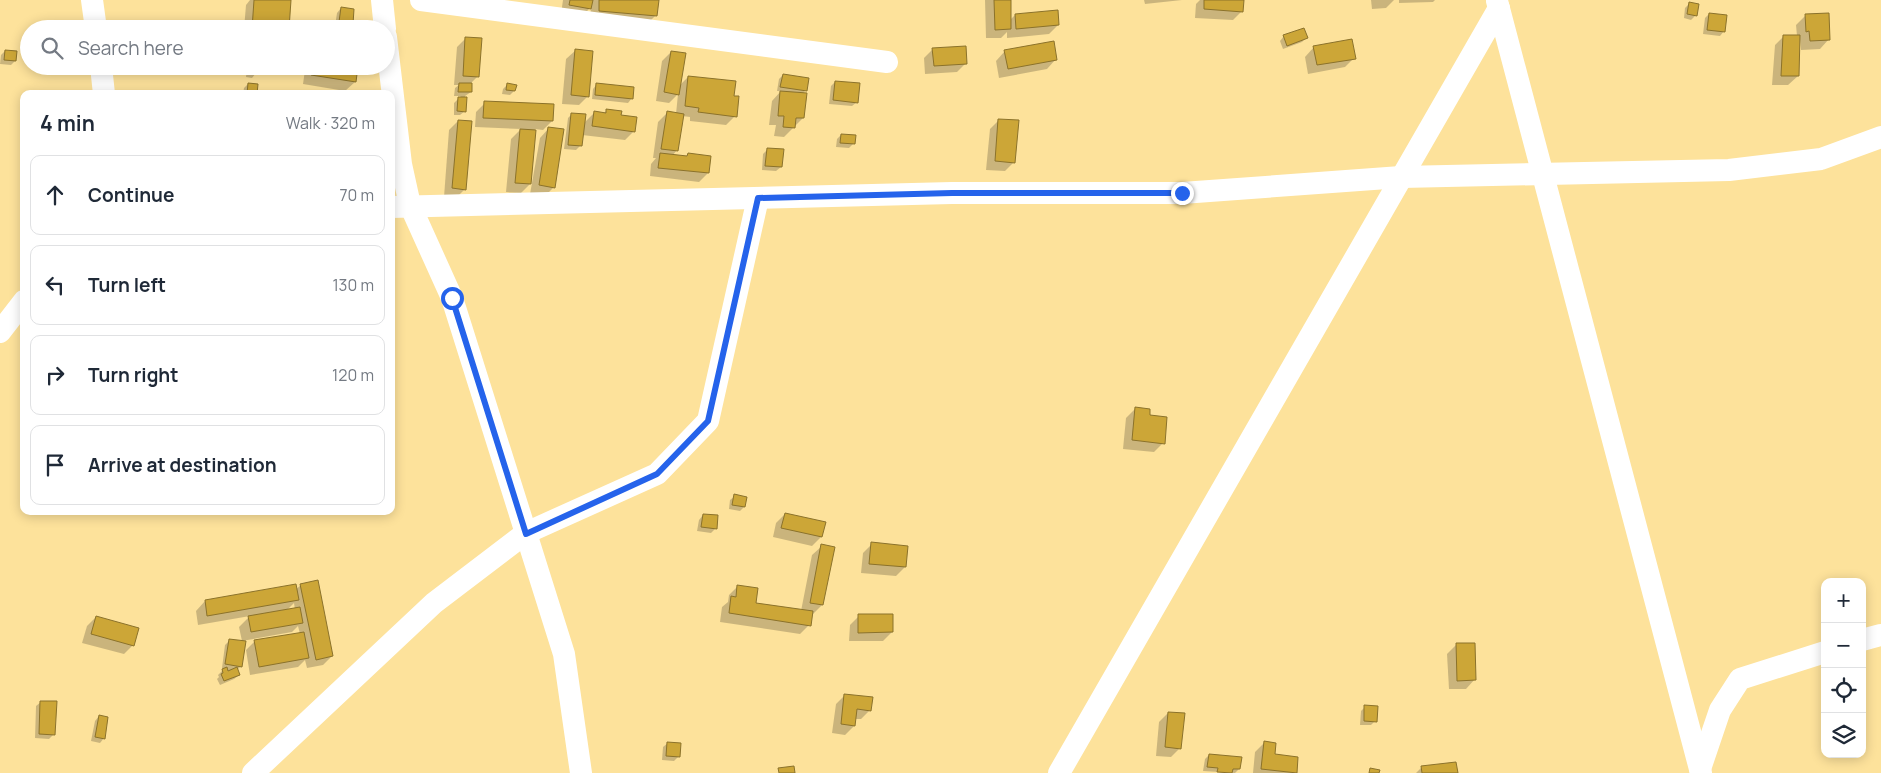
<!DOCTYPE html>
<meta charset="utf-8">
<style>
body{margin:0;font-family:Manrope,sans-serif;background:#f2f2f3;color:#1f2937}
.controls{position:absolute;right:15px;bottom:15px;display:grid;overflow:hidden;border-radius:10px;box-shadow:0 2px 12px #0003}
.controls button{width:45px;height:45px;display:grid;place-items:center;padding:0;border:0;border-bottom:1px solid #e0e1e3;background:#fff;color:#1f2937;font:25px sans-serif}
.stop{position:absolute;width:15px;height:15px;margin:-11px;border:4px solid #2563eb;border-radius:50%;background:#fff}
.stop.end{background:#2563eb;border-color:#fff;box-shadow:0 1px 5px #0008}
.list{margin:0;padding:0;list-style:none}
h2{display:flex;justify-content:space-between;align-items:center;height:65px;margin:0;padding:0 20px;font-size:21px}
h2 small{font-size:16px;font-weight:400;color:#747a83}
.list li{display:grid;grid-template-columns:32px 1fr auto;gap:15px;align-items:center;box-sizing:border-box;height:80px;margin:0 10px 10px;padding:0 10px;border:1px solid #e0e1e3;border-radius:10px}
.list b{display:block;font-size:19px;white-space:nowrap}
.list em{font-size:16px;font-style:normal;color:#747a83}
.icon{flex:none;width:28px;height:28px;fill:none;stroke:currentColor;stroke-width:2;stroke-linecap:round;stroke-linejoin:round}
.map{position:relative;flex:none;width:1881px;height:773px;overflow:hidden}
.search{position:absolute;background:#fff;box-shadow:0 2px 12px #0003;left:20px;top:20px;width:375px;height:55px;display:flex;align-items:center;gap:12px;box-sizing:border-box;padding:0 18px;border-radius:28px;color:#747a83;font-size:19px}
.panel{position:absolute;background:#fff;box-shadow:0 2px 12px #0003;left:20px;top:90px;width:375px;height:425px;border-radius:10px}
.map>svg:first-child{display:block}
.shadow{fill:#0003;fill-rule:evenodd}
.building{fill:#cca637;stroke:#8b722b}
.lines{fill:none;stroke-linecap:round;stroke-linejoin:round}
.minor{stroke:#fff;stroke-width:22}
.route{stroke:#2563eb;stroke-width:6}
</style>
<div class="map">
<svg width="1881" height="773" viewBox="0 0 1881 773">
<rect width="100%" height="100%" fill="#fde29b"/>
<!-- shadow -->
<g class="shadow">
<polygon points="250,0 290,0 288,29 244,29 246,5"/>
<polygon points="563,0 658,0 656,15 647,24 590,20 591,7 581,17 561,14"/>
<polygon points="985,0 1009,0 1010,20 1015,15 1058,25 1049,34 1007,38 1007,32 1001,38 986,38"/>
<polygon points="1144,0 1182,0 1145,4"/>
<polygon points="1200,0 1243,0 1242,11 1233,20 1195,18 1196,4"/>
<polygon points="1371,0 1394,0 1386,8 1372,9"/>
<polygon points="1399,0 1435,0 1433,2 1399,3"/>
<polygon points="1690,3 1696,15 1691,20 1684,18 1685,8"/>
<polygon points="341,8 351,23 347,28 335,26 337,13"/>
<polygon points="1709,14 1724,31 1720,36 1703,34 1705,18"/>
<polygon points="1806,15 1829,39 1820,49 1801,50 1800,40 1798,40 1798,76 1788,85 1772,85 1775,45 1784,36 1797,36 1796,25"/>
<polygon points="1284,36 1306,38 1302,42 1283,49 1280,41"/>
<polygon points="466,38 478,76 471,83 471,92 465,96 465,111 460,115 454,115 454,103 461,96 454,96 455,88 459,85 454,85 457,47"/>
<polygon points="1314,47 1354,58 1345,67 1308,74 1305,57"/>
<polygon points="933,49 966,63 957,72 925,74 924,58"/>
<polygon points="576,50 588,96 579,105 562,104 566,59"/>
<polygon points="5,51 15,61 11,65 0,64 1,55"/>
<polygon points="1005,51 1056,59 1047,69 999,78 996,61"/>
<polygon points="671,52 679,86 688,77 733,97 735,116 726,125 690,121 690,117 682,116 677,150 672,156 686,157 688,155 708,173 699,182 650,176 651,164 656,158 653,158 658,122 667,113 676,114 678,94 669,103 656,101 662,61"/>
<polygon points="256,66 256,73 252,78 246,77 247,67"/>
<polygon points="309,66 357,67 355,82 345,91 303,84 305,70"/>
<polygon points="783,75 806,90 802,94 803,118 784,137 774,136 776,125 769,125 772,101 781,91 777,91 779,79"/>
<polygon points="835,82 857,102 852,106 829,104 831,86"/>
<polygon points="248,84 256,94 243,94 244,88"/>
<polygon points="597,84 632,98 628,103 592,99 593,89"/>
<polygon points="507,85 514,91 510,95 502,94 503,89"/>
<polygon points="485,103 552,121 543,130 535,129 531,183 521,193 506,192 511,139 521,129 475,127 476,112"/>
<polygon points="607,110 620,116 634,131 625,140 582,135 580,146 576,150 564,149 568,118 572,114 583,124 594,113 603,114"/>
<polygon points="999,120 1014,162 1005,171 986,170 990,129"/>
<polygon points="458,121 465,189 456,198 444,197 449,130"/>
<polygon points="549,128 553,188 544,197 530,194 540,138"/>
<polygon points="841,135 854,137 853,144 849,148 836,147 837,139"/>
<polygon points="768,149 781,167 776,171 762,170 763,154"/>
<polygon points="1135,409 1148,416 1163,443 1154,452 1123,449 1126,418"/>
<polygon points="735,496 744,507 740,511 729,509 730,500"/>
<polygon points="785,514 821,537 812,546 773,537 776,523"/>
<polygon points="703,515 716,528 711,533 697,531 699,520"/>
<polygon points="872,544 905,567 896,576 861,573 863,553"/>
<polygon points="822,546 822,605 813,614 811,614 809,625 800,634 720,622 722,607 728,602 729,595 738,586 754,604 801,611 812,555"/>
<path d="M 301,585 L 332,656 L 323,665 L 307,668 L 305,660 L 298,667 L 250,675 L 246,650 L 255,641 L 300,634 L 298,626 L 292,632 L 242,641 L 239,627 L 250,616 L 198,625 L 196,611 L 205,601 L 295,590 ZM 294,603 L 295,610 L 286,611 Z"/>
<polygon points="859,616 892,632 883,641 849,641 850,625"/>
<polygon points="96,617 133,645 124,654 82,643 87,626"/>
<polygon points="230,640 241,666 237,670 239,675 234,679 220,685 217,679 219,677 218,675 224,669 222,668 225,645"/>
<polygon points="1457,644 1475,679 1466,689 1449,689 1447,654"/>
<polygon points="845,695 870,710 861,719 855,719 854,726 845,735 832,733 836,704"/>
<polygon points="41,702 54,734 49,739 35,738 36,706"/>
<polygon points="1365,707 1375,721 1371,725 1360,725 1361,711"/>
<polygon points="1168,713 1180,748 1171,757 1156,756 1159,722"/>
<polygon points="99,716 104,738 100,743 91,741 95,721"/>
<polygon points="668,743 679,756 674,761 662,760 663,747"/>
<polygon points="1264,743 1274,756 1296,773 1253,773 1255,752"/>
<polygon points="1209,755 1239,769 1235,773 1203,771 1205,759"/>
<polygon points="1422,767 1456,773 1416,773"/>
</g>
<!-- building -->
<g class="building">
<polygon points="254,0 291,0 289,29 252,29"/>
<polygon points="570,0 593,0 591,9 569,5"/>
<polygon points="599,0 659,0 657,16 599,11"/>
<polygon points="994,0 1011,0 1011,29 995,30"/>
<polygon points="1204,0 1244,0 1243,12 1204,9"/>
<polygon points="1689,2 1699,4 1697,16 1687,14"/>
<polygon points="341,7 354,9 353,24 339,22"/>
<polygon points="1058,10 1059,25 1016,29 1015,14"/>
<polygon points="1709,13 1727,15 1725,32 1707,30"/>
<polygon points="1829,13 1830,40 1810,41 1809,31 1806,32 1805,14"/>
<polygon points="1304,28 1308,38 1287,46 1283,35"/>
<polygon points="1783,35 1800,35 1799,76 1781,76"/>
<polygon points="465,37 482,38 479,77 463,76"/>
<polygon points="1352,39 1356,59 1317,65 1313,46"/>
<polygon points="1054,41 1057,60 1008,69 1004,50"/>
<polygon points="966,46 967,64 934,66 932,48"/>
<polygon points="575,49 593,51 589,97 571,95"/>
<polygon points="5,50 17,51 16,61 4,60"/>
<polygon points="671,51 686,53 679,95 664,92"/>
<polygon points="251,66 257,66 257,74 250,73"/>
<polygon points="313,66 358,66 356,82 311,75"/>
<polygon points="783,74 809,78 807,91 780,87"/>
<polygon points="688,76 736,81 734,96 739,96 737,117 698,112 699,108 685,106"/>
<polygon points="835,81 860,83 858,103 833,100"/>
<polygon points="248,83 258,84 257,94 247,94"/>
<polygon points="459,83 472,83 472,92 458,92"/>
<polygon points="507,83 517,85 515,91 506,90"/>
<polygon points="596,83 634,87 633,99 595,95"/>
<polygon points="294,91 329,94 294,94"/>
<polygon points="780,91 807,93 804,118 796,118 795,128 783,127 784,116 778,116"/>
<polygon points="458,97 467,97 466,112 457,111"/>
<polygon points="484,101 554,104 553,121 483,118"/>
<polygon points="606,109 622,111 621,115 637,117 635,132 592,126 594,111 606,113"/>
<polygon points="667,111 684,114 678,151 661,149"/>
<polygon points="571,113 586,114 582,146 568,145"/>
<polygon points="998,119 1019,120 1015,163 995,161"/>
<polygon points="458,120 472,121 466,190 452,188"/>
<polygon points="548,127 564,129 555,188 539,185"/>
<polygon points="520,129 536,130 531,184 515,183"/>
<polygon points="841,134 856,135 855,144 840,143"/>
<polygon points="767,148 784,149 782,167 765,166"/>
<polygon points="660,153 687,156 688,153 711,156 709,173 658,168"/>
<polygon points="1135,407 1150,409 1150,415 1167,417 1165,444 1132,440"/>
<polygon points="734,494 747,497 745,507 732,505"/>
<polygon points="785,513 826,522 822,537 781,528"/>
<polygon points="703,514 718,515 717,529 701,527"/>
<polygon points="871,542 908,546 906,567 869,564"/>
<polygon points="821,544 835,547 823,605 810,603"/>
<polygon points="318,580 333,656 316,660 300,584"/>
<polygon points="296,584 299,600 207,616 205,600"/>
<polygon points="737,585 758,588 756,603 813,611 811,626 729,613 731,596 736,597"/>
<polygon points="300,607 303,623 251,632 248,616"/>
<polygon points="858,614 893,614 893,632 858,633"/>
<polygon points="96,616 139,628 134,646 91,634"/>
<polygon points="304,632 309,658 259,667 254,640"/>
<polygon points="229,639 246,641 242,667 225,664"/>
<polygon points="1456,643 1475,643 1476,680 1457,681"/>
<polygon points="227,667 228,671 237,667 240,675 224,681 221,674 223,673 222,669"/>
<polygon points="844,694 873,697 871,711 857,709 855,726 841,724"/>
<polygon points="40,701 57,701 55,735 39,734"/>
<polygon points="1364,705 1378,706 1377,722 1364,721"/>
<polygon points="1168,712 1185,713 1181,749 1165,747"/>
<polygon points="99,715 108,717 105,739 95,737"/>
<polygon points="1264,741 1276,743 1275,754 1298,757 1297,773 1261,769"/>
<polygon points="667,742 681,743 680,757 666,756"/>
<polygon points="1209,754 1242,757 1240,769 1233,769 1232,773 1217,772 1218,768 1207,767"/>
<polygon points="1456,762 1458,773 1422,773 1421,766"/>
<polygon points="794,766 795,773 779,773 778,768"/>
<polygon points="1370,768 1380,770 1379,773 1369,773"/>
</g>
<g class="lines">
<!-- minor -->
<g class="minor">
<polyline points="92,0 96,29"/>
<polyline points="382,0 385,29"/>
<polyline points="421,0 887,62"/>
<polyline points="1497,1 1701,773"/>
<polyline points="386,37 401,164 410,205 452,298 564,654 581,773"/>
<polyline points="101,66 104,94"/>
<polyline points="391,207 952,193 1182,193 1401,177 1729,170 1821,159 1881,137"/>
<polyline points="0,332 24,301"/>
<polyline points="1862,640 1881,635"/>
<polyline points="1700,769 1720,710 1740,679 1825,652"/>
<polyline points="253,773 434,603 526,533 657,474 708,421 758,198"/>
<polyline points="1059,773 1499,8"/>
</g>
</g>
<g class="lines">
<!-- route -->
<polyline class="route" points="452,298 526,534 657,474 708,421 758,198 952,193 1182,193"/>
</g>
</svg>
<div class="controls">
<button>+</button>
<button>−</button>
<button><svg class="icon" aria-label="locate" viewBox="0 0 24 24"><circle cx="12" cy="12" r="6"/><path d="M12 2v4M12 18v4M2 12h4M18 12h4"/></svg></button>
<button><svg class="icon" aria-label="layers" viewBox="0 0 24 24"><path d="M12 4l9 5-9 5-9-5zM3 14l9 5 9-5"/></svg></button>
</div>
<div class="stop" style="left:452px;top:298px"></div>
<div class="stop end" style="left:1182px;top:193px"></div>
<div class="search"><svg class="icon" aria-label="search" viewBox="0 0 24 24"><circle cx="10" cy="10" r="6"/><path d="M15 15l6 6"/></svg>Search here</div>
<section class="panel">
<h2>4 min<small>Walk · 320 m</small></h2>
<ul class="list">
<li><svg class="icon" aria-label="ahead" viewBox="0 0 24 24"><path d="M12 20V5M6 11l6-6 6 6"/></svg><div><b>Continue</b></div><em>70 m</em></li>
<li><svg class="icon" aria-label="left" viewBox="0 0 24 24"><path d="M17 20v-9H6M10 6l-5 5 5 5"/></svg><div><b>Turn left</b></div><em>130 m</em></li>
<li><svg class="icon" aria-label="right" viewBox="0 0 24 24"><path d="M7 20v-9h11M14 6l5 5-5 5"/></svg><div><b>Turn right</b></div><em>120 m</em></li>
<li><svg class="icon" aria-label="arrive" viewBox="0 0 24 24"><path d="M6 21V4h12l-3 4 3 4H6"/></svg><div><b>Arrive at destination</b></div></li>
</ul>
</section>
</div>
